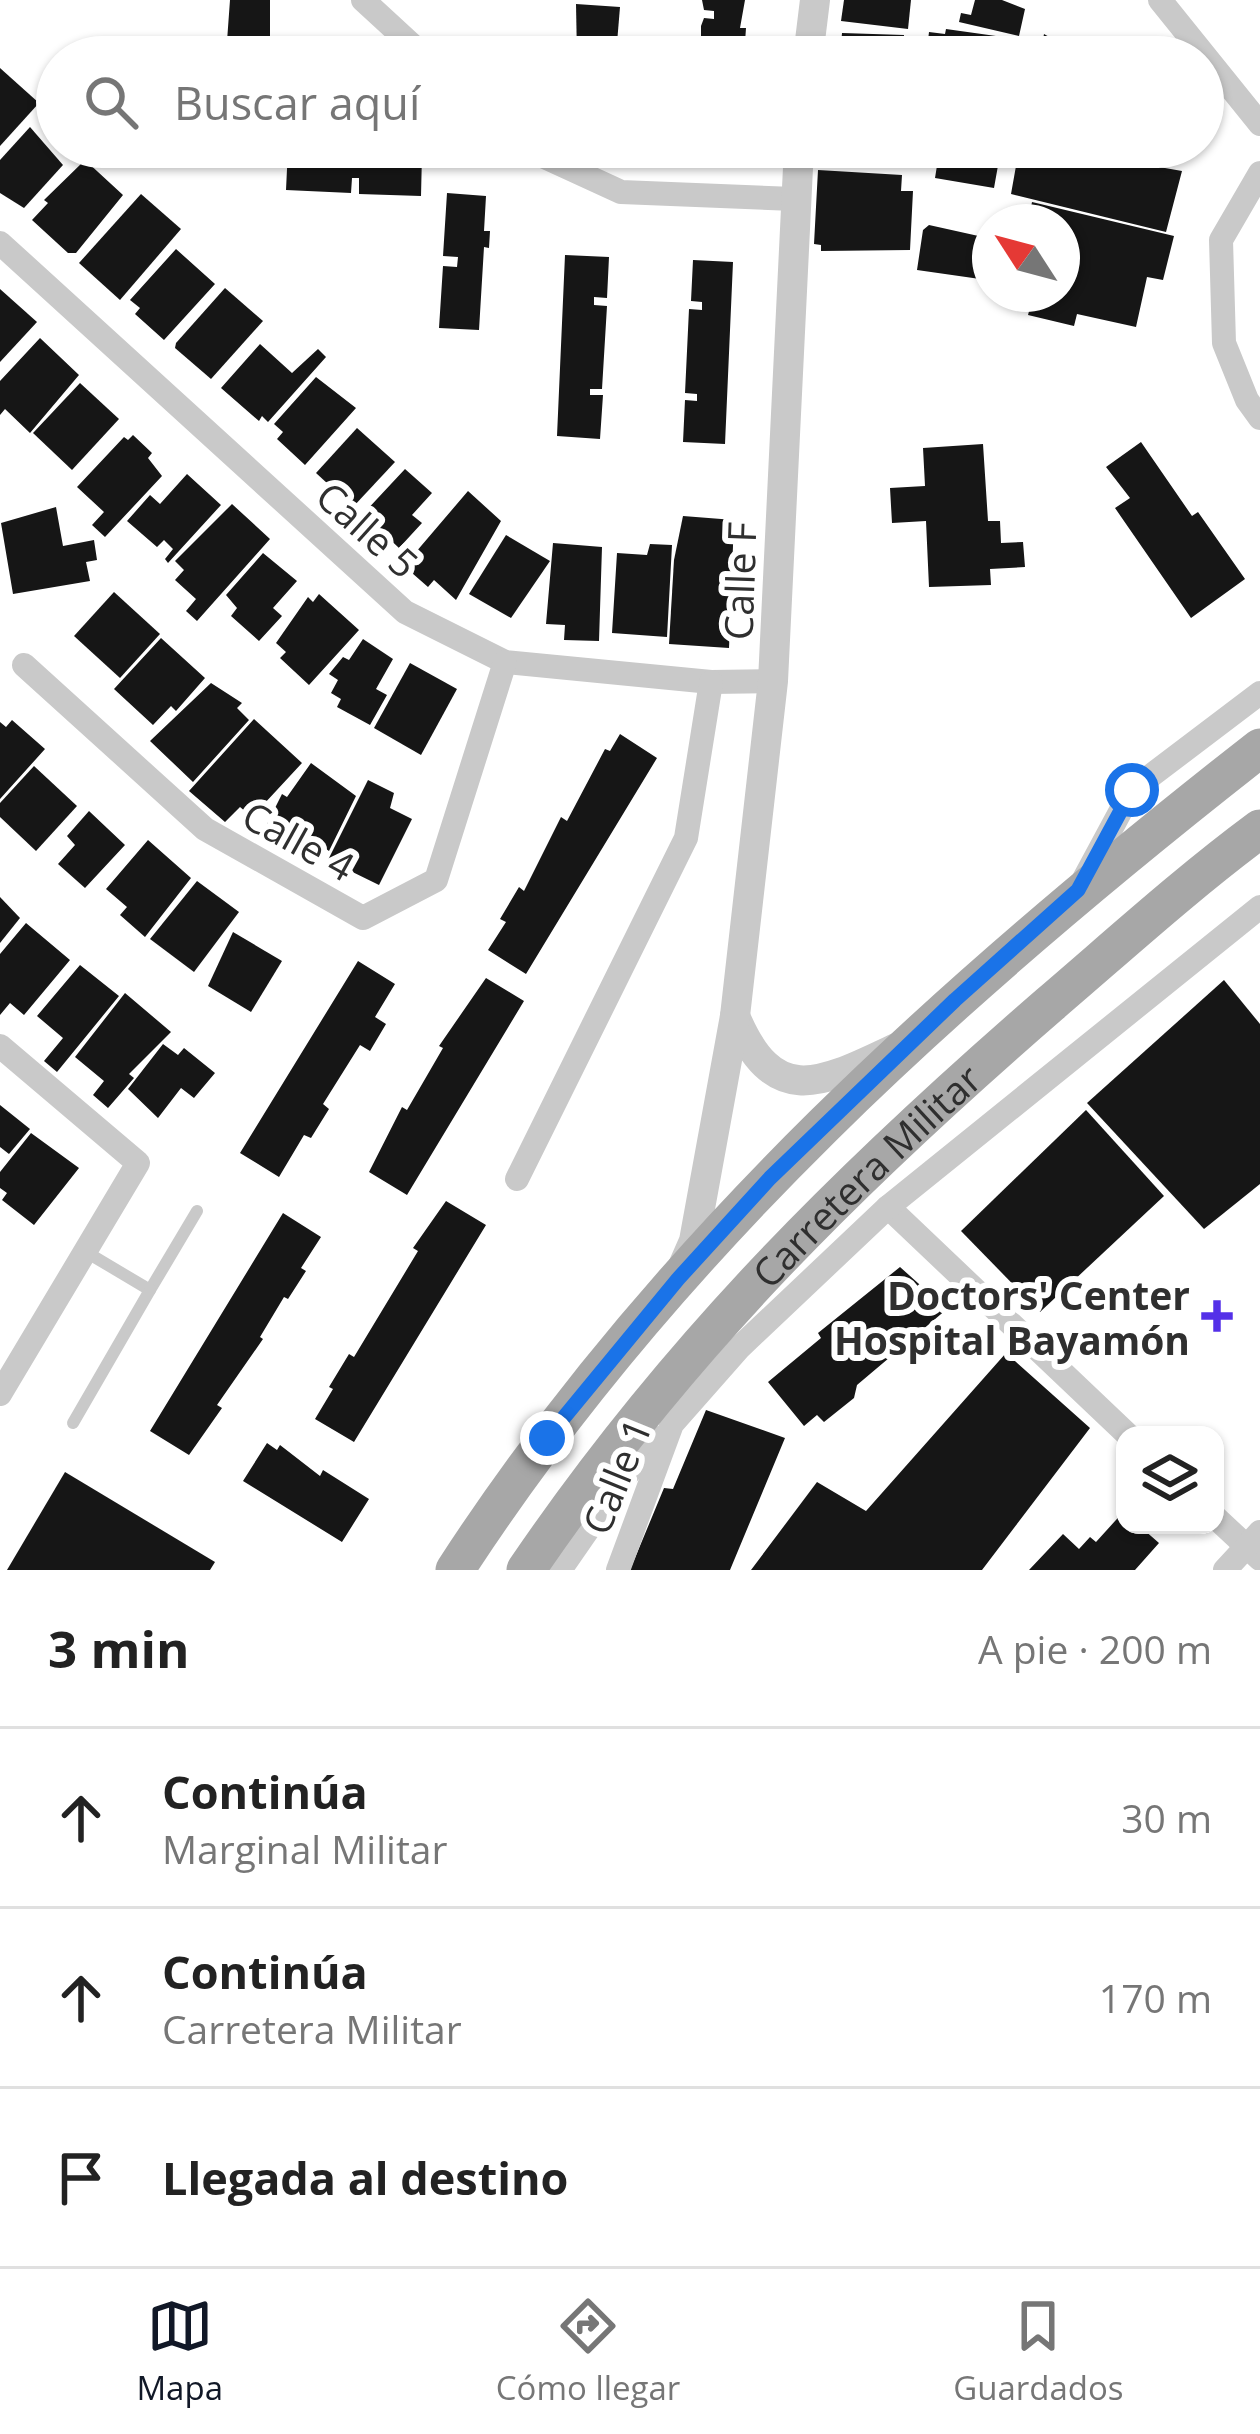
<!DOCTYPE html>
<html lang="es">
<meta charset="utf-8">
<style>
body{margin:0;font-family:"Open Sans",sans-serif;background:#f2f2f2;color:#222}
.controls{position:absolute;right:36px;bottom:36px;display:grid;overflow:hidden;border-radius:24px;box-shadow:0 3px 9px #0004}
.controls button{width:108px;height:108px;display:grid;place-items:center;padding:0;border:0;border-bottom:3px solid #e0e0e0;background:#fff;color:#222;font:60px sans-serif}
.compass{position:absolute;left:972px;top:204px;width:108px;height:108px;border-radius:50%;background:#fff;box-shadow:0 3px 9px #0004;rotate:306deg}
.stop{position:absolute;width:36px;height:36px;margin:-27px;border:9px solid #1a73e8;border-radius:50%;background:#fff}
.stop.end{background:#1a73e8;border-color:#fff;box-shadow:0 3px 12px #0008}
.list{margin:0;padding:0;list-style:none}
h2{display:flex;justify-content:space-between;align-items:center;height:156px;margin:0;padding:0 48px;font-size:51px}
h2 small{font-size:39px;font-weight:400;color:#767676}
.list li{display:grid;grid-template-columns:78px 1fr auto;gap:36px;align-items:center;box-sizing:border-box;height:180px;padding:0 48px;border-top:3px solid #e0e0e0}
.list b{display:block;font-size:45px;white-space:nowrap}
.list p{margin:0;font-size:39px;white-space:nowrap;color:#767676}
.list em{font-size:39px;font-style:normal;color:#767676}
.icon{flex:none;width:66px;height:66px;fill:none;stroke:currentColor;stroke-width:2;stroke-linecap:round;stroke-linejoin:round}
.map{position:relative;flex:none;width:1260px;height:1570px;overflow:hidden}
.search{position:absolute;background:#fff;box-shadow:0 3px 9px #0004;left:36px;right:36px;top:36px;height:132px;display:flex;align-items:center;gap:30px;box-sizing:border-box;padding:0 42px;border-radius:66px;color:#767676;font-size:45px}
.sheet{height:696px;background:#fff}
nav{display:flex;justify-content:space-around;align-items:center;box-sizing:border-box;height:168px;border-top:3px solid #e0e0e0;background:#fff;font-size:33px;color:#767676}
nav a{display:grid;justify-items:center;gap:6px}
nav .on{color:#111827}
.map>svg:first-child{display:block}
.building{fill:#161616}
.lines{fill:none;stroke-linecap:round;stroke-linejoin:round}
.service{stroke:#c9c9c9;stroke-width:12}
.minor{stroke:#c9c9c9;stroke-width:24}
.tertiary{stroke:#c9c9c9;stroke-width:30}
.primary{stroke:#a7a7a7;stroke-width:39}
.route{stroke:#1a73e8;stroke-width:15}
.poi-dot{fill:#5430e8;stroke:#fff;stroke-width:4.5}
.labels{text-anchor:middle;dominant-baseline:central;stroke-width:12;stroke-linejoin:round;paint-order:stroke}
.street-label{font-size:39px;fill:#2f2f2f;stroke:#fff}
.poi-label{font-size:39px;font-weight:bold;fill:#2f2f2f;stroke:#fff;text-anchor:end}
</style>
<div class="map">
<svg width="1260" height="1570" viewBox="0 0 1260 1570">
<rect width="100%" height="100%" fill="#fff"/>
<!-- building -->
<g class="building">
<polygon points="230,0 270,0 270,48 265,48 265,57 226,55"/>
<polygon points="702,0 745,0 740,28 746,28 744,57 701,57 701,26 704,18 714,19 714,11 704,10"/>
<polygon points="844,0 911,0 908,29 841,21"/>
<polygon points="975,0 1002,0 1025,9 1019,36 959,22 961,13 971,15"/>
<polygon points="576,4 620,7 616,55 577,57"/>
<polygon points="946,29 1003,37 1000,57 926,57 929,32 945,34"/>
<polygon points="842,33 904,35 902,57 840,57"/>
<polygon points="1044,34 1084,57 1040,57"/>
<polygon points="0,68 39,103 0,146"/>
<polygon points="30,127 63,165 24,208 0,193 0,160"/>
<polygon points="342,147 342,152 388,147 387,152 422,154 421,196 359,194 359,178 352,178 351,193 286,190 288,148"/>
<polygon points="818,147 898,147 885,159 848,155 847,163 817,162"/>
<polygon points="940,147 988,150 987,158 999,160 994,188 935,178"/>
<polygon points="1025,147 1150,147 1148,165 1182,171 1166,232 1011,194 1019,149"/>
<polygon points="85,160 123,195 76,253 68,253 32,220 48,203 44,200"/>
<polygon points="818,170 902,175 901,191 913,191 910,250 821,251 821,245 814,244"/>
<polygon points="447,193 486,196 484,231 490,231 489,248 484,247 479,330 439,328 443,266 457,267 458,257 443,256"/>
<polygon points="141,194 181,229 120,300 79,263"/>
<polygon points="1032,202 1174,236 1163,280 1147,277 1136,327 1077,314 1074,326 1028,315 1032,300 1018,294 1062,294 1062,222 1028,222"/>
<polygon points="929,225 983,237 982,247 990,248 987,280 917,270 923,230"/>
<polygon points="176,249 215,284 164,340 135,314 140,308 130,300"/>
<polygon points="565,255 609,257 607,298 594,297 594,305 607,306 602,389 590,389 590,395 603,395 600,439 557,436"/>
<polygon points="693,260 733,262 725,444 683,442 685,400 697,401 697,394 685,393 689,309 702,310 702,302 691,301"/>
<polygon points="225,288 263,321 211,379 175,348 176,343"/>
<polygon points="0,289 37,322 0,362"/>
<polygon points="40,338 79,375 30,433 5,409 0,415 0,381"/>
<polygon points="260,344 292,373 318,349 326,357 268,422 262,416 259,421 221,388"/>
<polygon points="316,377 356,408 305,465 277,439 283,432 274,424"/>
<polygon points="80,383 119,419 72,470 33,433"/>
<polygon points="357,428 395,462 353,507 316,473"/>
<polygon points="133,435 152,453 148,458 162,476 105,537 92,525 104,512 77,487 124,437 128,440"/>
<polygon points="1141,442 1192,516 1198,512 1245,579 1191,618 1115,508 1130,498 1106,467"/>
<polygon points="983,444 988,521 1000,521 1001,543 1023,542 1025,567 990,569 991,585 929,587 926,521 892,523 890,488 925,486 923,448"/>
<polygon points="405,469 432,493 412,515 422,523 399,548 363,514"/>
<polygon points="187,474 221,505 168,563 165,559 173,549 164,540 157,547 127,521 150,495 160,504"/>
<polygon points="468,491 501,521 456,600 434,580 428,587 404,566"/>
<polygon points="232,504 270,539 197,621 186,611 196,599 175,580 184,570 175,561"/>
<polygon points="56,507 63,546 94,540 97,560 86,562 90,581 13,594 1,523"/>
<polygon points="683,516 734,520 729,648 669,644 674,560"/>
<polygon points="506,535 550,561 511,618 469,594"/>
<polygon points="553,543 602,547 599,641 564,640 565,625 546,624"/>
<polygon points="650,544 672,545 667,637 612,633 617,553 647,555"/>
<polygon points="263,553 297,581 273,608 282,616 259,641 231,616 237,608 226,595"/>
<polygon points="114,592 160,634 120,678 74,636"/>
<polygon points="319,594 359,630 309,685 280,658 286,652 276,643 308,597 313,602"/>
<polygon points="161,638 205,678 176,711 171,706 153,725 114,689"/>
<polygon points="363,639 393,659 376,689 387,695 370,725 337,707 341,699 331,693 338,680 329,674 343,657 349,660"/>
<polygon points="410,663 457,689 421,755 374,728"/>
<polygon points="211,683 242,703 237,708 249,720 193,782 150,741"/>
<polygon points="254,719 302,763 252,817 240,807 225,822 189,791"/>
<polygon points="12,720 45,749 0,799 0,722 6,727"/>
<polygon points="620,734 657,758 526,974 488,950 506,922 500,919 519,887 524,891 561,817 567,821 605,749 610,751"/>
<polygon points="311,763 356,796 329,851 319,844 311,855 267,824 282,794 287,797"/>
<polygon points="34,766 77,806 36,851 0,817 0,803"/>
<polygon points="368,780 394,793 390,808 412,819 379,885 328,860"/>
<polygon points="89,811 125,845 85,888 58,864 75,845 67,836"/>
<polygon points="148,840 191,878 145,937 120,915 127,907 106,889"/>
<polygon points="197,881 239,912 194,972 150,939"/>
<polygon points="0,897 20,918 0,943"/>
<polygon points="26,923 70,960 24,1015 10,1003 0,1015 0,954"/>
<polygon points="233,932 282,961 251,1012 208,986"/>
<polygon points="358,961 395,984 375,1017 386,1024 370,1051 360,1045 323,1104 329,1109 311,1138 304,1135 279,1177 240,1153"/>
<polygon points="80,965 119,996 57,1072 44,1061 63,1038 37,1016"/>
<polygon points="486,978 524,1001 407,1195 369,1172 402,1107 407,1110 443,1048 439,1046"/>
<polygon points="1224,980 1260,1024 1260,1184 1204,1229 1087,1103"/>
<polygon points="125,993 171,1032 129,1074 134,1078 108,1108 93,1095 104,1081 75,1057"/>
<polygon points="163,1044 178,1055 184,1048 215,1073 194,1098 181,1088 158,1118 128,1089"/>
<polygon points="0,1105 30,1129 9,1154 0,1147"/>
<polygon points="1086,1110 1164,1196 1040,1312 961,1231"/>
<polygon points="31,1133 79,1168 34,1225 2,1200 7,1193 0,1188 0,1172"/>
<polygon points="446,1201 486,1225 354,1442 315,1419 333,1389 329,1387 349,1354 354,1357 418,1251 413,1248"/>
<polygon points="283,1213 321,1237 301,1268 306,1271 288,1299 284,1297 260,1337 263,1339 217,1405 222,1408 189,1455 150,1431"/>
<polygon points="900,1267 947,1309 857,1385 854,1398 824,1422 817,1415 804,1426 768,1382 821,1338 818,1333"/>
<polygon points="1006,1353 1090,1428 982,1570 751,1570 817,1482 866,1511"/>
<polygon points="706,1410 785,1438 730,1570 630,1570 664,1488 673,1489"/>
<polygon points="267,1443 277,1450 280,1445 320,1476 323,1470 369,1499 342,1542 243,1481"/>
<polygon points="65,1472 215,1562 210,1570 7,1570"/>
<polygon points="1125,1510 1125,1525 1147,1525 1143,1529 1159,1543 1135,1570 1029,1570 1063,1534 1079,1549 1090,1537 1096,1542"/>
</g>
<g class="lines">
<!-- service -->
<g class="service">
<polyline points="86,1252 150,1290 197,1211"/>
<polyline points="73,1423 150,1290"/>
</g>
<!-- minor -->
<g class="minor">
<polyline points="363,0 425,57"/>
<polyline points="1160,0 1260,124"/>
<polyline points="523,147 621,192 794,199"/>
<polyline points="1260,173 1221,240 1224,343 1247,400 1260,418"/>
<polyline points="0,243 405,612 505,662 711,682 773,681"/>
<polyline points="24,665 205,829 363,918 436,880 505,662"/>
<polyline points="1084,879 1132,790 1260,693"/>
<polyline points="0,1046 138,1163 0,1394"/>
<polyline points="517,1179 686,838 711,682"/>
<polyline points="888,1207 1128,1435"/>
<polyline points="1215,1517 1260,1559"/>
<polyline points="560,1570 623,1479 660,1438"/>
<polyline points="618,1570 672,1424 739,1348 888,1207 1260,907"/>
<polyline points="1225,1570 1260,1532"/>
</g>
<!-- tertiary -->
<g class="tertiary">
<polyline points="808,57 815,0"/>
<path d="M 735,1016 C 774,1109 820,1084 896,1048"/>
<polyline points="683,1266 694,1241 735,1016 773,681 799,147"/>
</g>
<!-- primary -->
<g class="primary">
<path d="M 455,1570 C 666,1245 957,985 1260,748"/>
<path id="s1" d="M 526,1570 C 677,1348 848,1179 1050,1004 C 1119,945 1187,883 1260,829"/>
</g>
</g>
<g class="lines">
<!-- route -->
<polyline class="route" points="547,1438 678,1279 770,1178 955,1000 1078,890 1132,790"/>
</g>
<!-- markers -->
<path class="poi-dot" d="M1211 1298h12v12h12v12h-12v12h-12v-12h-12v-12h12z"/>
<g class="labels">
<!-- street labels -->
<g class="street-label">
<text transform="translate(368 529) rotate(42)">Calle 5</text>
<text transform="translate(739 581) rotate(-88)">Calle F</text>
<text transform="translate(299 840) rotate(29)">Calle 4</text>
<text stroke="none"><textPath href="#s1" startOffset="522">Carretera Militar</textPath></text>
<text transform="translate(616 1476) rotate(-68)">Calle 1</text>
</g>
<!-- poi labels -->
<g class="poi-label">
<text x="1190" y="1294">Doctors' Center<tspan x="1190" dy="45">Hospital Bayamón</tspan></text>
</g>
</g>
</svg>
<div class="controls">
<button><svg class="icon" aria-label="layers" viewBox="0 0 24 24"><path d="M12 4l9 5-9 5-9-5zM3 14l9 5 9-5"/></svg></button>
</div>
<svg class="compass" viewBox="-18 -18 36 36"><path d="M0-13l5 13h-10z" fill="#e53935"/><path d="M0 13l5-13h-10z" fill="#767676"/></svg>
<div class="stop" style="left:1132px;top:790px"></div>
<div class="stop end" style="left:547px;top:1438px"></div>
<div class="search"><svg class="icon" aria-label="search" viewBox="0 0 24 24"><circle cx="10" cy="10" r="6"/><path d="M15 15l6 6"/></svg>Buscar aquí</div>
</div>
<section class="sheet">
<h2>3 min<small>A pie · 200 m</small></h2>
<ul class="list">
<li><svg class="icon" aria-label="ahead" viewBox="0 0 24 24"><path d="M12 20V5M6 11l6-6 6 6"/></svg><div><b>Continúa</b><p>Marginal Militar</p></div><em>30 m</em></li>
<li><svg class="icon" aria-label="ahead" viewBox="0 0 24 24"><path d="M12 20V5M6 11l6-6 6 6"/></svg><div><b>Continúa</b><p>Carretera Militar</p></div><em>170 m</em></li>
<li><svg class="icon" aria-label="arrive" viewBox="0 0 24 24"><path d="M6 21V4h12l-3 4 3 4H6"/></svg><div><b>Llegada al destino</b></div></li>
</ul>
</section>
<nav>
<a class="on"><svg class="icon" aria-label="map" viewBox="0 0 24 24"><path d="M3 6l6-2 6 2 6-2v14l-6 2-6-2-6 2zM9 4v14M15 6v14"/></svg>Mapa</a>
<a><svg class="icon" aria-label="directions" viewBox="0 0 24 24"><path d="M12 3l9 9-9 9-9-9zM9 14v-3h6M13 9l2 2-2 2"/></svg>Cómo llegar</a>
<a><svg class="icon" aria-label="saved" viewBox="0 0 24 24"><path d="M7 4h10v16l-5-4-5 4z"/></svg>Guardados</a>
</nav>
